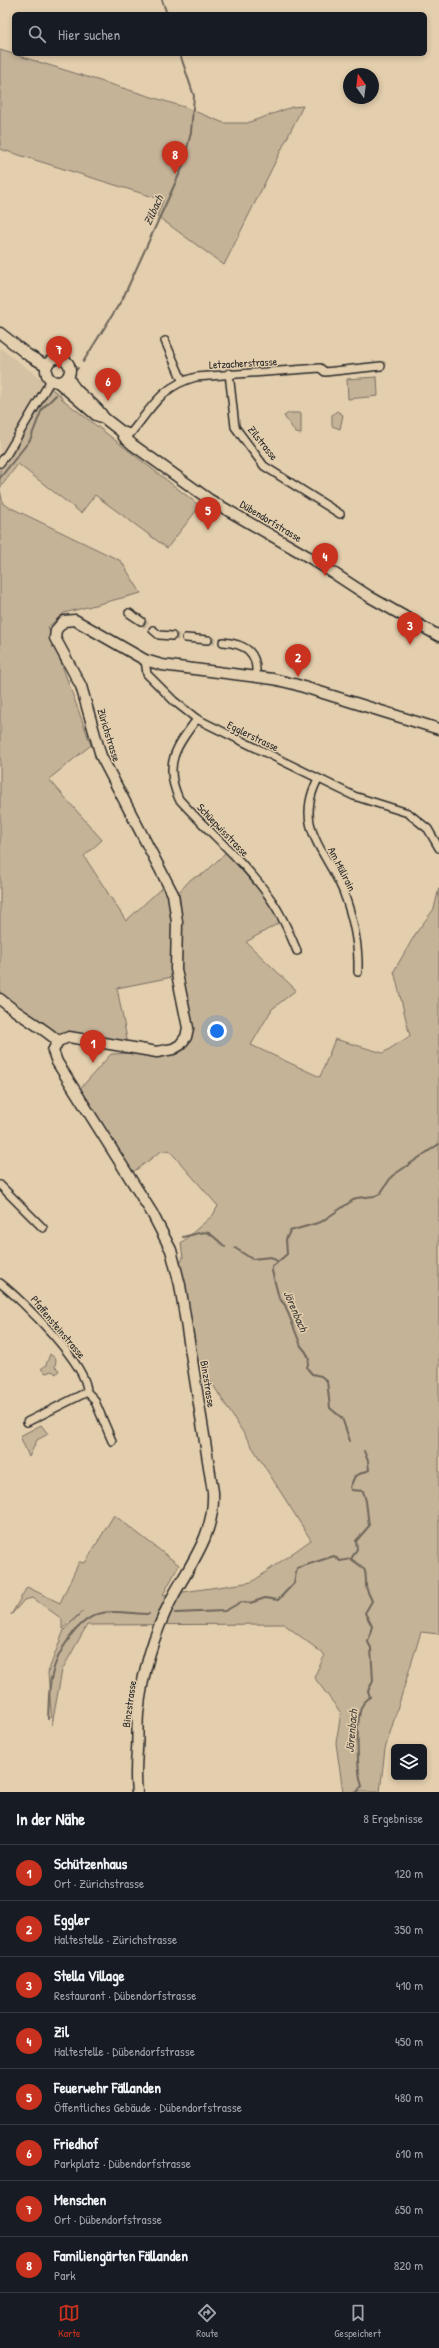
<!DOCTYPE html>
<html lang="de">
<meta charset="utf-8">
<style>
body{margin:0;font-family:"Patrick Hand",sans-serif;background:#242831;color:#f1f3f6}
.controls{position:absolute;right:12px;bottom:12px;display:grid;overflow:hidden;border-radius:6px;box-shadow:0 2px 6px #0003}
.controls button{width:36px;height:36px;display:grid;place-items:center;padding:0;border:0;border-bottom:1px solid #363941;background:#171b24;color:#f1f3f6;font:20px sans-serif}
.compass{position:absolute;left:343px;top:68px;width:36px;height:36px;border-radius:50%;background:#171b24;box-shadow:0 2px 6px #0003;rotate:346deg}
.you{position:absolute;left:217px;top:1031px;width:14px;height:14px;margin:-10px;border:3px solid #fff;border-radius:50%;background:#1a73e8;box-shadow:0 0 0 6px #1a73e833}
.badge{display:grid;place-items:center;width:26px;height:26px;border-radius:50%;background:#c8321e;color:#fff;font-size:13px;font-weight:700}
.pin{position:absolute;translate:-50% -33px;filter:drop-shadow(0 1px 2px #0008)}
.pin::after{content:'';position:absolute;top:21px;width:14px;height:12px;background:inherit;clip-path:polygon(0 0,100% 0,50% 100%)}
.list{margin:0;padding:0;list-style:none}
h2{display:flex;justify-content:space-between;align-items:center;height:52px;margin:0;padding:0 16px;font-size:17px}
h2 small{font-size:13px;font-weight:400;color:#9ea1a6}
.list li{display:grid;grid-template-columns:26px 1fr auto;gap:12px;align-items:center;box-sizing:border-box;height:56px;padding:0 16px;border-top:1px solid #363941}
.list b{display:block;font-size:15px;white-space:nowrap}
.list p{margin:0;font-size:13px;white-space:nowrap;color:#9ea1a6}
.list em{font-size:13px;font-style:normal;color:#9ea1a6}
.icon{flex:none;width:22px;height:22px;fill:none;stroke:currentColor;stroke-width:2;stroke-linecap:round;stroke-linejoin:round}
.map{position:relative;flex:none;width:439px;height:1792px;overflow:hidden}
.search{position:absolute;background:#171b24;box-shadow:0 2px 6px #0003;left:12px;right:12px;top:12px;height:44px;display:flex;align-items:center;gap:10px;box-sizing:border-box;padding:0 14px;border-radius:6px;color:#9ea1a6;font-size:15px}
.sheet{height:500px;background:#171b24}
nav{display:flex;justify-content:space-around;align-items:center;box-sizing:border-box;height:56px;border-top:1px solid #363941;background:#171b24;font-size:11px;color:#9ea1a6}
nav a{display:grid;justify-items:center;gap:2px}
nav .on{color:#c8321e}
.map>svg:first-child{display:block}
.built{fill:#d4c0a2}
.green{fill:#c5b398;stroke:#786f62}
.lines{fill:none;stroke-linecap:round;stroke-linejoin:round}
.stream{stroke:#6e665a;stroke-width:2}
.street-tunnel{stroke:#bead93;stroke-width:7;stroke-dasharray:7 3.5;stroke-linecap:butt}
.street-casing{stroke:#2b2b2b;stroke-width:10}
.secondary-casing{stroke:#2b2b2b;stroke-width:13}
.street{stroke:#e3cead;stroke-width:7}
.secondary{stroke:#e3cead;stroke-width:10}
.labels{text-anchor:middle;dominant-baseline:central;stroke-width:3;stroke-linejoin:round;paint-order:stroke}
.street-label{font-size:11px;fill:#2b2b2b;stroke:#e3cead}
.water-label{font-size:12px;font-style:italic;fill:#413f3b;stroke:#e3cead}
</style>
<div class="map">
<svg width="439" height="1792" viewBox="0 0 439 1792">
<rect width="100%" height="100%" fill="#e3cead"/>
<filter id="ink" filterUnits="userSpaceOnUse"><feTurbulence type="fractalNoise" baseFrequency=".025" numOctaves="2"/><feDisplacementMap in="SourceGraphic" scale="8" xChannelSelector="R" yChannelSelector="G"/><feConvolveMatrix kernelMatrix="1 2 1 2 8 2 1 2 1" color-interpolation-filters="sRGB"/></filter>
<g filter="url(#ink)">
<!-- built -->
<polygon class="built" points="0,348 44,381 31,413 0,463"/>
<!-- green -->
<g class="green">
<polygon points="0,50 184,107 224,123 247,123 292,107 303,106 224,265 157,216 163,200 0,149"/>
<polygon points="377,377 378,396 348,399 347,379"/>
<polygon points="46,385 60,395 62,399 200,506 167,548 95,495 81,513 18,464 0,488 0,463"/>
<polygon points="337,411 343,415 340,429 332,426 332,415"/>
<polygon points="289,413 301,413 301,434 296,433 284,416"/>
<polygon points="0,490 3,504 121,561 141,593 64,613 48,627 91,745 49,779 102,840 84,856 126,921 168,882 173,893 180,891 191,879 205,873 228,850 284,920 246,942 296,990 272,1009 251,1045 320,1077 335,1039 383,1053 410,1036 394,971 416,933 434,909 439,888 439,1634 421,1632 385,1749 380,1792 343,1792 336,1743 341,1713 314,1677 325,1655 284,1624 87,1625 62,1670 52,1725 48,1672 64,1630 83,1611 62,1629 62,1619 33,1598 24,1600 11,1615 27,1587 60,1603 79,1562 85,1563 114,1515 179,1565 163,1595 252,1582 311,1540 191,1350 177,1269 183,1258 181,1243 213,1215 218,1206 169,1150 160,1152 129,1175 79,1090 111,1054 157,1052 186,1037 177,976 117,988 129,1049 76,1038 58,1041 0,999"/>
<polygon points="50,1354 56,1359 55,1367 59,1370 56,1374 52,1371 46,1373 41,1369 46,1365"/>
<polygon points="41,1425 48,1434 37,1440 29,1457 20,1436"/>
</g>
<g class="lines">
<!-- stream -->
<g class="stream">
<polyline points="162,0 167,14"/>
<polyline points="83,362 123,298 183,166 191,132 194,96 180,54"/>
<polyline points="76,370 78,368"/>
<polyline points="0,478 30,440 42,409 56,395"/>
<path d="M 183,1237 C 209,1231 204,1227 225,1247"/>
<polyline points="235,1248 252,1259 271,1257 277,1261"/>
<polyline points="350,1441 342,1418 330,1408 327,1381 321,1376 312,1374 307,1368 309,1359 306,1352 301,1346 285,1305 279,1298 272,1271 272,1267 287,1254 286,1239 290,1231 321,1222 356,1198 375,1196 380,1194 392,1176 439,1144"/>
<polyline points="175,1613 225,1611 241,1602 250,1603 265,1598 278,1600 294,1583 297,1568 334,1556 340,1561 351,1559"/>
<path d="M 48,1719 C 49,1705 48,1689 52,1675 C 57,1652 78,1618 102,1613 C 116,1610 134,1614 149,1614"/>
<path d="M 357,1792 L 362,1786 C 357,1772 355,1716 363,1704 C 364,1702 368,1699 370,1697 L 368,1691 L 373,1681 L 371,1648 L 368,1642 L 372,1626 L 365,1613 L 372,1601 C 370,1596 366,1590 366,1585 C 366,1568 366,1569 351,1559 L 357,1549 L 356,1541 L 369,1526 L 366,1501 L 363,1491 L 351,1490 L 350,1487 L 355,1476 L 369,1470 L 368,1461 L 364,1451"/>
</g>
<!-- street-tunnel -->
<g class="street-tunnel">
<polyline points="141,621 153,630"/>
<polyline points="172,636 186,638"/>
<polyline points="208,640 223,642"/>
</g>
<defs>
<g id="street">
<polyline points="165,341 182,380"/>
<polyline points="229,373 235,427 264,466 340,514"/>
<path d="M 130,434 C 151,409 161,386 196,377 L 320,368 L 325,372 L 381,366"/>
<polyline points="0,463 7,454 51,380"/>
<polyline points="129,613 141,621"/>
<polyline points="153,630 159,635 172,636"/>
<polyline points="186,638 208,640"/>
<path d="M 223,642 C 246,644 258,652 256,677"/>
<polyline points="145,660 147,674 174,701 197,719 354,796 408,813 428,829 439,848"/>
<path d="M 197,719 C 176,747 163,764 179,799 C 209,833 247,863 272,901 C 283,917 290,934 297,951"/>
<path d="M 318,779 C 293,827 326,850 343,891 C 353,917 359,944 358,972"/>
<polyline points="0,1185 43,1228"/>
<path d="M 0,1283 C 22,1300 88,1365 87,1392 L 94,1399 L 112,1441"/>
<polyline points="27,1422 87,1392"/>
</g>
<g id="secondary">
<polyline points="0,333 28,355 47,366"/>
<circle cx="58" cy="370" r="12"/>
<path d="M 68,376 C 74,395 95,401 104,418"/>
<polyline points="58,382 96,415 104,418 122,432 128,434"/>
<polyline points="122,432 124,437 133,445 210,500 312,559 370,597 439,636"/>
<path d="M 0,999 C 18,1015 40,1025 58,1041"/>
<path d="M 137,1792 C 135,1777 136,1764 137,1750 C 138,1738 137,1726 138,1714 C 142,1674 154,1633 172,1598 C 191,1563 215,1534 213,1492 L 180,1285 L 171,1250 L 152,1213 L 57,1062 L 53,1051 L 58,1041 L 69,1037 L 157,1052 L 173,1049 L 180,1045 L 186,1037 L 188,1028 L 176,969 L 177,922 L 173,894 L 101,756 L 81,686 L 55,638 L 56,630 L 64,621 L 75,620 L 145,660 L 162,665 L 273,679 L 294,684 L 439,729"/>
</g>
</defs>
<!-- street casing -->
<use href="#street" class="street-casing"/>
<!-- secondary casing -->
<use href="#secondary" class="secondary-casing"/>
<!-- street -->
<use href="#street" class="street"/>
<!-- secondary -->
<use href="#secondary" class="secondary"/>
</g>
</g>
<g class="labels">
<!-- street labels -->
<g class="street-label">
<text transform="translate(243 363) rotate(-3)">Letzacherstrasse</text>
<text transform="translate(263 443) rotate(51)">Zilstrasse</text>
<text transform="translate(271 521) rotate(31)">Dübendorfstrasse</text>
<text transform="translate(109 735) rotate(73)">Zürichstrasse</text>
<text transform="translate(253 736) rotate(26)">Egglerstrasse</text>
<text transform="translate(223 830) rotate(46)">Schüepwisstrasse</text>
<text transform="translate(342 869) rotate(63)">Am Mülirain</text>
<text transform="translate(58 1327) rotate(50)">Pfaffensteinstrasse</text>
<text transform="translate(208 1384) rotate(81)">Binzstrasse</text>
<text transform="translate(129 1704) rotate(-82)">Binzstrasse</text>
</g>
<!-- water labels -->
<g class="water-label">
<text transform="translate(153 210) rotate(-65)">Zilbach</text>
<text transform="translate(296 1311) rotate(67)">Jörenbach</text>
<text transform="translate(351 1731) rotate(-85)">Jörenbach</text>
</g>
</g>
</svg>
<div class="controls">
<button><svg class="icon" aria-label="layers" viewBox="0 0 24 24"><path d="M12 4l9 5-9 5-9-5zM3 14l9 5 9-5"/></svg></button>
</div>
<svg class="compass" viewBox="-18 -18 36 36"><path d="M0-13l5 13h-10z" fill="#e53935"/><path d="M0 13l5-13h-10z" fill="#9ea1a6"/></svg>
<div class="you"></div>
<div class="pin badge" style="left:93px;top:1063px">1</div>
<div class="pin badge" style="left:298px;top:677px">2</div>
<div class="pin badge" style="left:410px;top:645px">3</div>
<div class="pin badge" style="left:325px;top:576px">4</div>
<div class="pin badge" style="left:208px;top:530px">5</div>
<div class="pin badge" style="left:108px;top:401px">6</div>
<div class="pin badge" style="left:59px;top:369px">7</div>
<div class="pin badge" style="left:175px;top:174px">8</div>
<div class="search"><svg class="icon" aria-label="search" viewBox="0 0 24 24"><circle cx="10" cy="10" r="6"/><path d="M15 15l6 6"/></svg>Hier suchen</div>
</div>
<section class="sheet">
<h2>In der Nähe<small>8 Ergebnisse</small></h2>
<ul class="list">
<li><span class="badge">1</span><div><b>Schützenhaus</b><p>Ort · Zürichstrasse</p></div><em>120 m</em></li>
<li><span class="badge">2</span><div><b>Eggler</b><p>Haltestelle · Zürichstrasse</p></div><em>350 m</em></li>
<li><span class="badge">3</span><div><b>Stella Village</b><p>Restaurant · Dübendorfstrasse</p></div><em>410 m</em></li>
<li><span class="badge">4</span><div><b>Zil</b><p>Haltestelle · Dübendorfstrasse</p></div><em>450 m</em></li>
<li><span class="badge">5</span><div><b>Feuerwehr Fällanden</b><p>Öffentliches Gebäude · Dübendorfstrasse</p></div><em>480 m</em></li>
<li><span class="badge">6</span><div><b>Friedhof</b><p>Parkplatz · Dübendorfstrasse</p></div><em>610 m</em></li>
<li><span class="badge">7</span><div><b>Menschen</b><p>Ort · Dübendorfstrasse</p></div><em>650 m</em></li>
<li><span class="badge">8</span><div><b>Familiengärten Fällanden</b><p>Park</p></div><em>820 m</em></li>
</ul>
</section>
<nav>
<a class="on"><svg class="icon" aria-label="map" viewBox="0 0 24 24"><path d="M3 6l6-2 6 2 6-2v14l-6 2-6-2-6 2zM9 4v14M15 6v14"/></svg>Karte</a>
<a><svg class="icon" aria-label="directions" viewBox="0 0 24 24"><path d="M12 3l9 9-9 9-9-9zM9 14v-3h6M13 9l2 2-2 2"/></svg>Route</a>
<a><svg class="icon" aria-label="saved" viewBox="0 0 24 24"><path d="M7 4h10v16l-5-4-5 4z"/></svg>Gespeichert</a>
</nav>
